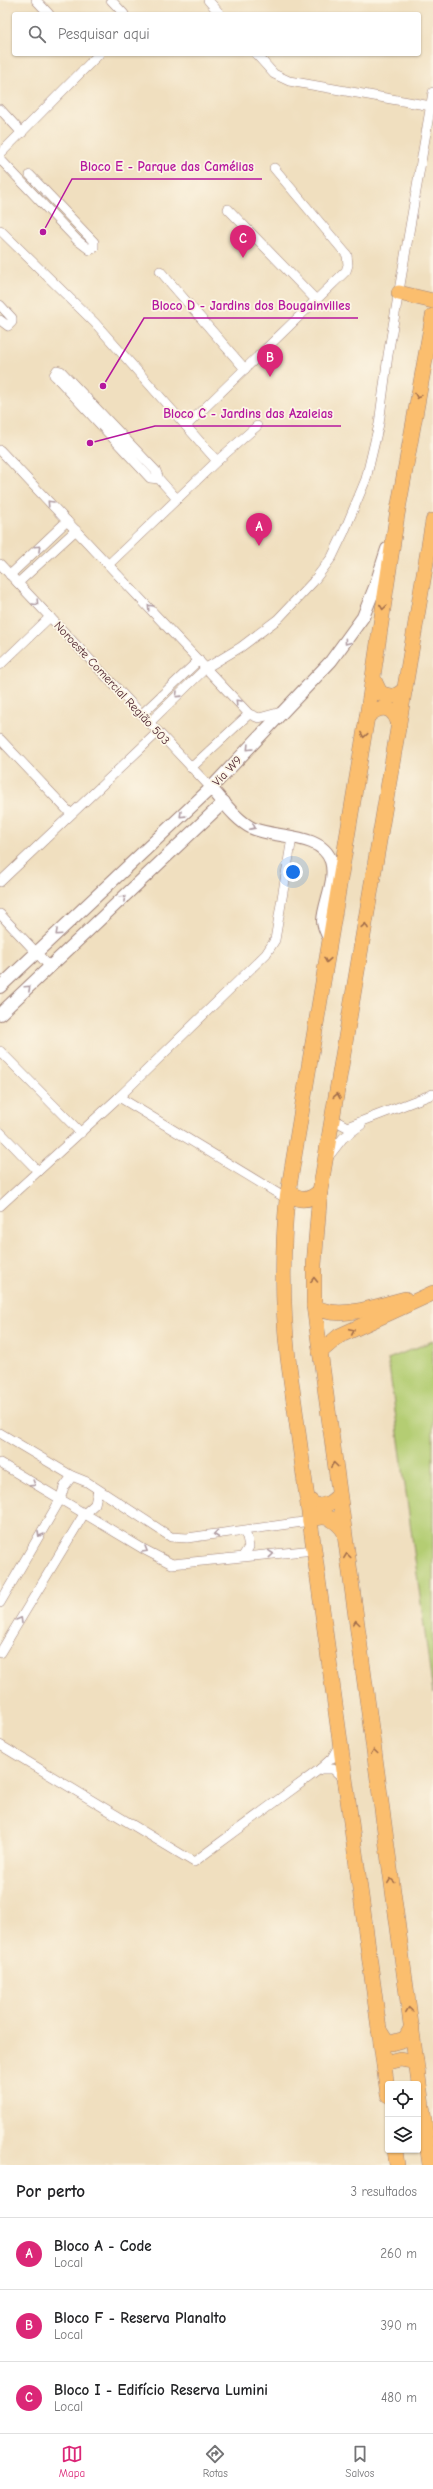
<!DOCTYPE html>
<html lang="pt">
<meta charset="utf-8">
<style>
body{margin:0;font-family:"Comic Neue",sans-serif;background:#f2f2f2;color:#202124}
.controls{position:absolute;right:12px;bottom:12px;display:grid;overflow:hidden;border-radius:4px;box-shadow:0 1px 3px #0004}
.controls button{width:36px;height:36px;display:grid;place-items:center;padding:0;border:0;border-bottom:1px solid #e0e0e0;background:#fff;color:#202124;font:20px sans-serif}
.you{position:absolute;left:293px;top:872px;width:14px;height:14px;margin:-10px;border:3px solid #fff;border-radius:50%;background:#1a73e8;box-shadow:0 0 0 6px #1a73e833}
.badge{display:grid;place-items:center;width:26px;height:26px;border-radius:50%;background:#db2777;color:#fff;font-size:13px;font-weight:700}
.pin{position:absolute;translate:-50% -33px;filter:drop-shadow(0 1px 2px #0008)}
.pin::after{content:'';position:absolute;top:21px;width:14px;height:12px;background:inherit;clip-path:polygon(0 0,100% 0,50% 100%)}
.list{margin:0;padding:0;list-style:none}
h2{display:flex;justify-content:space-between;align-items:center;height:52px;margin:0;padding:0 16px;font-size:17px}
h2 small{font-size:13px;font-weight:400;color:#757577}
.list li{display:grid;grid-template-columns:26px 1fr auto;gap:12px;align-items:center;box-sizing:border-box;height:72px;padding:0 16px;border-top:1px solid #e0e0e0}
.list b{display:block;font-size:15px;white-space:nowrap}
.list p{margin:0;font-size:13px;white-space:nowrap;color:#757577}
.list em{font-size:13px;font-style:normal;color:#757577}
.icon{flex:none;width:22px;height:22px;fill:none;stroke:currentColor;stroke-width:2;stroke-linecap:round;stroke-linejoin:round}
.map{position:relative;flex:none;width:433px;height:2165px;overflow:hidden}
.search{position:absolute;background:#fff;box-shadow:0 1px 3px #0004;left:12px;right:12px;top:12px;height:44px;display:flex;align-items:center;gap:10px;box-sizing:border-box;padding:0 14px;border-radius:4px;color:#757577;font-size:15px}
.sheet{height:268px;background:#fff}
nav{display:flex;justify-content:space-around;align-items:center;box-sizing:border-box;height:56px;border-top:1px solid #e0e0e0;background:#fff;font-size:11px;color:#757577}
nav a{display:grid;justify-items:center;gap:2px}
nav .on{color:#db2777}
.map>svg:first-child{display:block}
.green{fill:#b4cd73;stroke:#7f764f}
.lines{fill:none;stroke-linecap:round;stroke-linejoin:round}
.minor-casing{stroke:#9d7f75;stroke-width:10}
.tertiary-casing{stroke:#9d7f75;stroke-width:14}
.primary-casing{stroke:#9d7f75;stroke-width:16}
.minor{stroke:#fff;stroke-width:9}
.tertiary{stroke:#fff;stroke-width:12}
.primary{stroke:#fbbe6e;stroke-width:15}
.oneway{stroke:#a26e4c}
.oneway2{stroke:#ae9aa0}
.labels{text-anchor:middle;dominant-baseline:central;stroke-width:3.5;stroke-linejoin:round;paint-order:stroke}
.street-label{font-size:12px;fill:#4a1f2b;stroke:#fcf5e5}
.leader{fill:none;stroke:#b5179e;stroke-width:1.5}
.callout-dot{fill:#b5179e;stroke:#fcf5e5;stroke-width:1.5}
.callout-label{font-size:13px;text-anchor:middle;font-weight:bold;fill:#b5179e;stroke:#fcf5e5;stroke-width:3.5;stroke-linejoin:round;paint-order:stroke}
</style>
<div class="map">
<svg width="433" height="2165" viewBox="0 0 433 2165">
<rect width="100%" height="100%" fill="#fcf5e5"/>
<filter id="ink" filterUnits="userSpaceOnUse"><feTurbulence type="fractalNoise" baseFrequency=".025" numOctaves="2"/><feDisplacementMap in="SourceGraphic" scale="8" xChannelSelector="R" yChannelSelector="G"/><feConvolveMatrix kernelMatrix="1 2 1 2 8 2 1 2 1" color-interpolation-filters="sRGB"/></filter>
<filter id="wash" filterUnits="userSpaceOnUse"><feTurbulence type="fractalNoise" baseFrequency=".012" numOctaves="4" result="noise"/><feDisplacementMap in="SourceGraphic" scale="16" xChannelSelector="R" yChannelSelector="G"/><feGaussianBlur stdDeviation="0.9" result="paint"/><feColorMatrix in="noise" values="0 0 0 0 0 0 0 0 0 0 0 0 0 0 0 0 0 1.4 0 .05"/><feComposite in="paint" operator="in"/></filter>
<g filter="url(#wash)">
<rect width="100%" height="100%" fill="#f0dfbf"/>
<!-- green -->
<polygon class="green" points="433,1341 433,1693 388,1359"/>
</g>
<g filter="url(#ink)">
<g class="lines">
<defs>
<g id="minor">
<polyline points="36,0 49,14"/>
<polyline points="111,0 124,14"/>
<polyline points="208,0 220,14"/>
<polyline points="256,54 274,74 289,81 431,106"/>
<polyline points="0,109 22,133"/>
<polyline points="0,154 99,54"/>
<polyline points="0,159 77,240 90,250 94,248 94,242 30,175"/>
<polyline points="228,209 316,300"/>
<polyline points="0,230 95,323 217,461"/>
<polyline points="160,271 245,369"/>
<polyline points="0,305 12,318 12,322 8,326 0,320"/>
<polyline points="186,426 346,271 348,265 347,255 274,168"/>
<polyline points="0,450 249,714 259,718 281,712"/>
<polyline points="159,479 150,478 56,377 54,375 57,370 61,371 156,471 159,479 177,499"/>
<polyline points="0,564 211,788"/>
<polyline points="109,564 217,461 257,426"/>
<polyline points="10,575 67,521"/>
<polyline points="18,583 76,530"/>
<polyline points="0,665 50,617"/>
<polyline points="142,714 199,660"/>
<polyline points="149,723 206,668 241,647 278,619 313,582 332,557 344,532 366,479 379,424 388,355 433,92"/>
<polyline points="0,739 71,814"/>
<polyline points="191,768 249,714"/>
<polyline points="0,882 158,732"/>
<polyline points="0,914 50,967"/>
<polyline points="0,1051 81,1133"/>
<polyline points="119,1097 287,1199"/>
<polyline points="334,1114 336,1121 347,1127 433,1094"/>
<polyline points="0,1132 38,1171"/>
<polyline points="329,1156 343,1138 361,1125"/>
<polyline points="0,1206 119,1097 266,954 275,940 292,838"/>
<polyline points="0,1433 72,1476 87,1482 171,1537 187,1538 310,1521"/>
<polyline points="0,1463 145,1550 172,1564 314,1550"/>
<polyline points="243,1556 249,1547 247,1537 243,1531"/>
<polyline points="0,1603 60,1500 64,1487 72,1476"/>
<polyline points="0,1653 84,1514 95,1504 98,1490"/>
<polyline points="0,1745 194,1862 320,1769 332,1758 340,1744"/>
<polyline points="320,1769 333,1769 345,1780"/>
</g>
<g id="tertiary">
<path d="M 211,788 C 223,801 236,820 252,828 C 275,839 321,832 331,861 C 337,880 324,902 323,921 C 323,927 328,935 330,941"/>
<polyline points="0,987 211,788 331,661 363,617 375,587 387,549"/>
<polyline points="0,1014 224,802"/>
</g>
<g id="primary">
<polyline points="399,293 433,301"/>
<path d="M 373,678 L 380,693 C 392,698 396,697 405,689"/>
<path d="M 367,717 C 381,703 394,706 399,725"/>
<path d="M 289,1188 C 295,1204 310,1201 320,1191"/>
<path d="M 314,1306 C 338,1322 379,1305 405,1299"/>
<polyline points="320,1352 339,1336 433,1293"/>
<path d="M 307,1498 L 316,1506 C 326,1506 331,1503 338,1496"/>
<path d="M 310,1521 C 324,1512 335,1519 344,1531"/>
<polyline points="379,2030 386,2041 391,2043 405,2039 412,2027"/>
<polyline points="384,2063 400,2059 416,2062"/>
<path d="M 388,2095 L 288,1358 C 282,1304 282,1252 287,1199 L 367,717 L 397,515 L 433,316"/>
<polyline points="395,2150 397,2165"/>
<polyline points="430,2165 314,1306 314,1265 320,1191 433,521"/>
</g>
</defs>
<!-- minor casing -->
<use href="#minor" class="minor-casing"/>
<!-- tertiary casing -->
<use href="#tertiary" class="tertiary-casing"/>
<!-- primary casing -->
<use href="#primary" class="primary-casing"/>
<!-- minor -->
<use href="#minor" class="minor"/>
<!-- tertiary -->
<use href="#tertiary" class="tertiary"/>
<!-- primary -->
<use href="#primary" class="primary"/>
</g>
<!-- one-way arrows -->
<defs><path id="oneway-chevron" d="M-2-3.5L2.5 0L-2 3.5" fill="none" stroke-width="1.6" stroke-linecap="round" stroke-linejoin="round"/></defs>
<g class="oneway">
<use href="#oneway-chevron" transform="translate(418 396) rotate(100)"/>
<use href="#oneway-chevron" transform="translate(383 607) rotate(98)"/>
<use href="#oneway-chevron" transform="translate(364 735) rotate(99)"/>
<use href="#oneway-chevron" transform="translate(365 926) rotate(-80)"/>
<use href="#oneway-chevron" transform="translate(327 960) rotate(100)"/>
<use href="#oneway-chevron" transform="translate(337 1096) rotate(-80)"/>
<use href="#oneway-chevron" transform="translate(314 1280) rotate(-91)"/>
<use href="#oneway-chevron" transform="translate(352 1331) rotate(-25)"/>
<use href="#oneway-chevron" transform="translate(334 1465) rotate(-97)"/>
<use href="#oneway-chevron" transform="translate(347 1556) rotate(-98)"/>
<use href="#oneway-chevron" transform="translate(356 1623) rotate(-98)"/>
<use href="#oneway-chevron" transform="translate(374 1752) rotate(-98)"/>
<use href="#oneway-chevron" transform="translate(391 1881) rotate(-98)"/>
<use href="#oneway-chevron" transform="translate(409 2010) rotate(-98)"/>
</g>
<g class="oneway2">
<use href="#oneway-chevron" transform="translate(50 503) rotate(-133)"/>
<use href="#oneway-chevron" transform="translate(38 548) rotate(-43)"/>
<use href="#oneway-chevron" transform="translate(36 603) rotate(47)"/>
<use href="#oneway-chevron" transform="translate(150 607) rotate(-133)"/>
<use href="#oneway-chevron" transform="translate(347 642) rotate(127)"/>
<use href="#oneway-chevron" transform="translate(178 695) rotate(136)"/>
<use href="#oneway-chevron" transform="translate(238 702) rotate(-133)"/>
<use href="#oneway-chevron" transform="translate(249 748) rotate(134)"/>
<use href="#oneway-chevron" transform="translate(182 815) rotate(136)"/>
<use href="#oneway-chevron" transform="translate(253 827) rotate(27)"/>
<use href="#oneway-chevron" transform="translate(123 898) rotate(-43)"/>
<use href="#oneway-chevron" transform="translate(58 933) rotate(137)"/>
<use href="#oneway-chevron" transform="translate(28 988) rotate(-43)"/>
<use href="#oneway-chevron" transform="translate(33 1484) rotate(32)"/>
<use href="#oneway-chevron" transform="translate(40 1534) rotate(120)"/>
<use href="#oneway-chevron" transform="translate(216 1534) rotate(173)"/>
<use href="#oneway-chevron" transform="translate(145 1550) rotate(30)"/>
<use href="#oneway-chevron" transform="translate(271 1554) rotate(-5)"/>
<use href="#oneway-chevron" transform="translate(20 1620) rotate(-59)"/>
</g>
</g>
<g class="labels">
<!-- street labels -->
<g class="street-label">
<text transform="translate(112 683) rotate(47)">Noroeste Comercial Região 503</text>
<text transform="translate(227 771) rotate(-46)">Via W9</text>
</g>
</g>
<!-- callouts -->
<path class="leader" d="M43 232L72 179H262M103 386L144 318H358M90 443L155 426H341"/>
<g class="callout-dot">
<circle cx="43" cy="232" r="4"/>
<circle cx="103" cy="386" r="4"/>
<circle cx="90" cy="443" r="4"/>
</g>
<g class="callout-label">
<text x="167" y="171">Bloco E - Parque das Camélias</text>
<text x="251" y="310">Bloco D - Jardins dos Bougainvilles</text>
<text x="248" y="418">Bloco C - Jardins das Azaleias</text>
</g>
</svg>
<div class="controls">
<button><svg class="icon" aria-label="locate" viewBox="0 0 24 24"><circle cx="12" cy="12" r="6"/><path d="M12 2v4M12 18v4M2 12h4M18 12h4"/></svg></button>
<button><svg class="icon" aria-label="layers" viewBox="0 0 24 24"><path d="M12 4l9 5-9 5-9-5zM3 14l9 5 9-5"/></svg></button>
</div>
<div class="you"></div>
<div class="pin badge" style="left:259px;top:546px">A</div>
<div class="pin badge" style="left:270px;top:377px">B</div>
<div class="pin badge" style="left:243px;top:258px">C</div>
<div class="search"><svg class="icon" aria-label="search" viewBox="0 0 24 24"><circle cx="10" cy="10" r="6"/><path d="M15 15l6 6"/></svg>Pesquisar aqui</div>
</div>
<section class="sheet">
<h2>Por perto<small>3 resultados</small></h2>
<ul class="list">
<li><span class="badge">A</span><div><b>Bloco A - Code</b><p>Local</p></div><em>260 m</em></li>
<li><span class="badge">B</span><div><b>Bloco F - Reserva Planalto</b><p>Local</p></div><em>390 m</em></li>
<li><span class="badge">C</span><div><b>Bloco I - Edifício Reserva Lumini</b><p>Local</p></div><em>480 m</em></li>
</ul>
</section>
<nav>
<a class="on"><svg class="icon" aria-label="map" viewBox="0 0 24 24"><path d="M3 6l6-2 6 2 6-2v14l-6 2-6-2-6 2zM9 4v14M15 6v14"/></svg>Mapa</a>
<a><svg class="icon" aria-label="directions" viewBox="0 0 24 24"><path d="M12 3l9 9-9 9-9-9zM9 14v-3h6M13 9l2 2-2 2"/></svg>Rotas</a>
<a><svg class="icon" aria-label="saved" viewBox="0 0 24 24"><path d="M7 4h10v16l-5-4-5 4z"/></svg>Salvos</a>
</nav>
